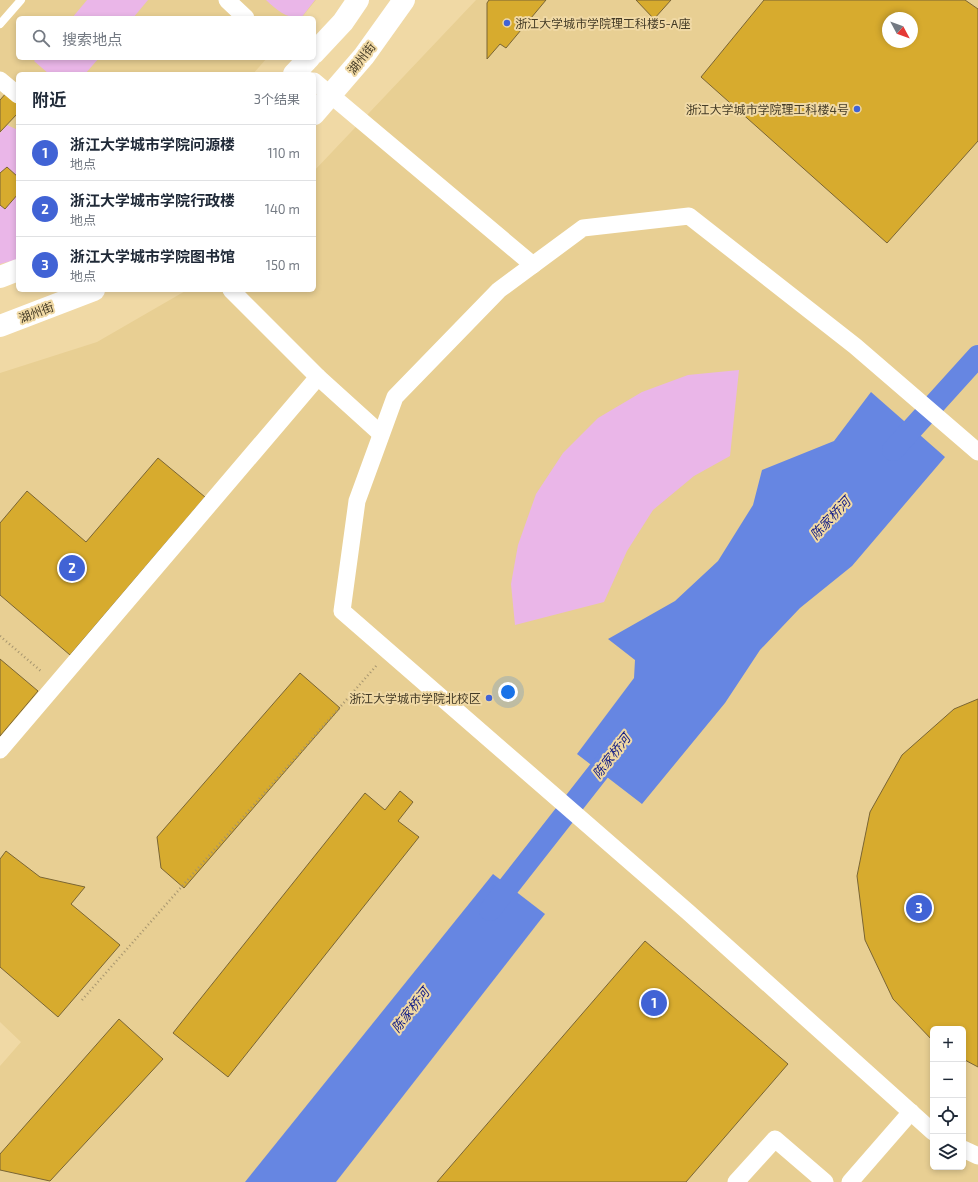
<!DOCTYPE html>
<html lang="zh">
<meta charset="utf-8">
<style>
body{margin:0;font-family:"Exo 2","Noto Sans SC",sans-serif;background:#f2f2f3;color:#1f2937}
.controls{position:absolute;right:12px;bottom:12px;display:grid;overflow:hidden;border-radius:6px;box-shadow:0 2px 6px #0003}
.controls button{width:36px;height:36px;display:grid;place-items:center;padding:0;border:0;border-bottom:1px solid #e0e1e3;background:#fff;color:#1f2937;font:20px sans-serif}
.compass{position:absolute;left:882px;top:12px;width:36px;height:36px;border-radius:50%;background:#fff;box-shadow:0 2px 6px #0003;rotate:131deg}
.you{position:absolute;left:508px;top:692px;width:14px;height:14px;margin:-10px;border:3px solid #fff;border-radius:50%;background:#1a73e8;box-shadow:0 0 0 6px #1a73e833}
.badge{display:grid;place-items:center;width:26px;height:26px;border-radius:50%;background:#4163d5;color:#fff;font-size:13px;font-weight:700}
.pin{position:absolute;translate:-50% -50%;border:2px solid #fff;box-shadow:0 1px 4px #0006}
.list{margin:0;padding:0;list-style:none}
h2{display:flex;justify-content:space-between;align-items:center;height:52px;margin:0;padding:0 16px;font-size:17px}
h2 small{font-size:13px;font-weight:400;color:#747a83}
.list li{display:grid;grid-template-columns:26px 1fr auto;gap:12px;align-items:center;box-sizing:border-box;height:56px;padding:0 16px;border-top:1px solid #e0e1e3}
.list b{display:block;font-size:15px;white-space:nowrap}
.list p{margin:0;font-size:13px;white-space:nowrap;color:#747a83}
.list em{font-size:13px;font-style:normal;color:#747a83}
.icon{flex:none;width:22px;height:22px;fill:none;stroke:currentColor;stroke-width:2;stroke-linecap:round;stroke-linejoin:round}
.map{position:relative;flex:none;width:978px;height:1182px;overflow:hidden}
.search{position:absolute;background:#fff;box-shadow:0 2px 6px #0003;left:16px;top:16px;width:300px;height:44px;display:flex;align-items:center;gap:10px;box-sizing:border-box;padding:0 14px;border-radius:6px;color:#747a83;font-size:15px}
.panel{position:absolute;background:#fff;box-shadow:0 2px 6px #0003;left:16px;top:72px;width:300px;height:220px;border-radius:6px}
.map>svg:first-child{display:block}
.built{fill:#e8cf93;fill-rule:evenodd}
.green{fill:#eab6e8}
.water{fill:#6686e2}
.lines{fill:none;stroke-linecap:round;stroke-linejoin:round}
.canal{stroke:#6686e2;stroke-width:22}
.building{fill:#d7ab2e;stroke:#7a6534;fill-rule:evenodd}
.path{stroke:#a5946e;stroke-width:2.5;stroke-dasharray:1 3;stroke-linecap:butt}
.lane{stroke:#fff;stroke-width:8}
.street{stroke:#fff;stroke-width:17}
.secondary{stroke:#fff;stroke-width:22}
.poi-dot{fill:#4163d5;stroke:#f0d9a5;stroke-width:1.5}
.labels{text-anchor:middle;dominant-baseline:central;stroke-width:4;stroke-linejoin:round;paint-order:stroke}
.poi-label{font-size:12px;fill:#443b26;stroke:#f0d9a5;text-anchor:end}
.street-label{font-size:12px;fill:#443b26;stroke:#f0d9a5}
.water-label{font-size:13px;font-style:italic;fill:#0f1a85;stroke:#f0d9a5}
</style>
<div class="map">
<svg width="978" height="1182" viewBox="0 0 978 1182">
<rect width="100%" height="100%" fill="#f0d9a5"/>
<!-- built -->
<g class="built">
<polygon points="0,0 316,0 301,18 18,18 18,58 267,58 253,74 18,74 18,242 0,248"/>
<path d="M 476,0 L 978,0 L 978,1182 L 0,1182 L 0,1066 L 21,1042 L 0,1022 L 0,373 L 97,342 L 187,290 L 314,290 L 314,171 ZM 888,18 L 912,18 L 912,42 L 888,42 ZM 933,1029 L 963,1029 L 963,1167 L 933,1167 Z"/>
</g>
<!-- green -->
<g class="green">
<polygon points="87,0 148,0 133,18 72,18"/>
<path d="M 266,0 L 315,0 L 301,18 C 285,18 277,10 266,0 Z"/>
<polygon points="37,58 99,58 85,74 49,74 34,61"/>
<polygon points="7,125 18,130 18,259 0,264 0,133"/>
<polygon points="739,370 730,456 694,476 653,510 627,551 604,602 515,625 511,584 518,545 536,494 563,453 598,418 642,392 688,375"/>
</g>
<!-- water -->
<g class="water">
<polygon points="871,392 945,457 852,566 800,608 760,650 725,703 642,804 577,754 634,678 635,660 608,639 675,601 718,561 753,505 762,470 834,441"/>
<polygon points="493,874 545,914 336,1182 245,1182"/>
</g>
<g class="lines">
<!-- canal -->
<g class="canal">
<polyline points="893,450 978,356"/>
<polyline points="490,910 617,748"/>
</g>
</g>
<!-- building -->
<g class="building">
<polygon points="489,0 546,0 506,48 500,44 487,59 487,3"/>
<polygon points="636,0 671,0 654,19"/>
<path d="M 764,0 L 965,0 L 978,9 L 978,141 L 887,243 L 701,77 ZM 888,18 L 912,18 L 912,42 L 888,42 Z"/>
<polygon points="14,84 18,88 18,113 0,132 0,100"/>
<polygon points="7,167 18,177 18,194 5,209 0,205 0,173"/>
<polygon points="158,458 205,497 70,655 0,595 0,523 27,491 86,542"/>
<polygon points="0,659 38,691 0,736"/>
<polygon points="300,673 340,708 184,888 161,868 157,837"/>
<polygon points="978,699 978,1067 963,1059 963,1029 933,1029 933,1041 893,999 865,940 857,876 870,812 902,755 954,709"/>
<polygon points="400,791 413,802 398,821 419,837 228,1077 173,1033 365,793 385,810"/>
<polygon points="6,851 40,877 85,887 71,904 120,945 58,1017 0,967 0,859"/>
<polygon points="645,941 788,1064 686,1182 437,1182"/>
<polygon points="119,1019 163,1059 50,1181 0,1170 0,1154"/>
</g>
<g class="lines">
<!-- path -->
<g class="path">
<polyline points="0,636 42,672"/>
<polyline points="82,1000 377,665"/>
</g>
<!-- lane -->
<polyline class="lane" points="0,24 21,0"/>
<!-- street -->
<g class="street">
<polyline points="227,0 246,18"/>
<polyline points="0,80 18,95"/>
<polyline points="314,81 533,265"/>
<polyline points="231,290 318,377 381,434"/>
<polyline points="0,750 318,377"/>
<polyline points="933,1132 688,912 342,611 357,501 395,397 499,290 583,228 689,216 855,346 978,452"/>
<polyline points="963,1149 978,1156"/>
<polyline points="736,1182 775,1139 825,1182"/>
<polyline points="850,1182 911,1112"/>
</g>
<!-- secondary -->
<g class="secondary">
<polyline points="314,53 343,22 358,0"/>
<polyline points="294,74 309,58"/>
<polyline points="314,114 364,56 404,0"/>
<polyline points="0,277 18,270"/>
<polyline points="0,326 94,290"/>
</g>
</g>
<!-- markers -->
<g class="poi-dot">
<circle cx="507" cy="23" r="4"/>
<circle cx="857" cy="109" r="4"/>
<circle cx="489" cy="698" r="4"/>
</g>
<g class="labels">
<!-- poi labels -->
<g class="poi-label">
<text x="515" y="23" text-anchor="start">浙江大学城市学院理工科楼5-A座</text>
<text x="849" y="109">浙江大学城市学院理工科楼4号</text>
<text x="481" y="698">浙江大学城市学院北校区</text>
</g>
<!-- street labels -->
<g class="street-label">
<text transform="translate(361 58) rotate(-52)">湖州街</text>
<text transform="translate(36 312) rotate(-21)">湖州街</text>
</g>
<!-- water labels -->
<g class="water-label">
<text transform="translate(830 518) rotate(-47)">陈家桥河</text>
<text transform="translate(611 756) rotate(-52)">陈家桥河</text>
<text transform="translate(410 1010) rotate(-52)">陈家桥河</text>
</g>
</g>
</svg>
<div class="controls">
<button>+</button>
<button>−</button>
<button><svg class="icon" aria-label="locate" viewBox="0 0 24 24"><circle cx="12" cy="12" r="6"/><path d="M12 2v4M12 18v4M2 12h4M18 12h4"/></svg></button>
<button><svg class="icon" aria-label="layers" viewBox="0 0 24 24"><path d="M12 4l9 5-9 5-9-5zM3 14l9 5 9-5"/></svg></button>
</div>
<svg class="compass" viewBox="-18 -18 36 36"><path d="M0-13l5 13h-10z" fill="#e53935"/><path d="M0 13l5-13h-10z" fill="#747a83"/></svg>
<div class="you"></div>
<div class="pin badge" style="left:654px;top:1003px">1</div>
<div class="pin badge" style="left:72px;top:568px">2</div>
<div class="pin badge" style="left:919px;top:908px">3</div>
<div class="search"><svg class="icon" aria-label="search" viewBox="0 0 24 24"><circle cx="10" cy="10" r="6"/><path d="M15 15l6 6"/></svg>搜索地点</div>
<section class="panel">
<h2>附近<small>3个结果</small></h2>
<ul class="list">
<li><span class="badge">1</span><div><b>浙江大学城市学院问源楼</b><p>地点</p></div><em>110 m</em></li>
<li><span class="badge">2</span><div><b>浙江大学城市学院行政楼</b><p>地点</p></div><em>140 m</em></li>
<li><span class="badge">3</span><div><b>浙江大学城市学院图书馆</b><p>地点</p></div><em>150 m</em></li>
</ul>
</section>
</div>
